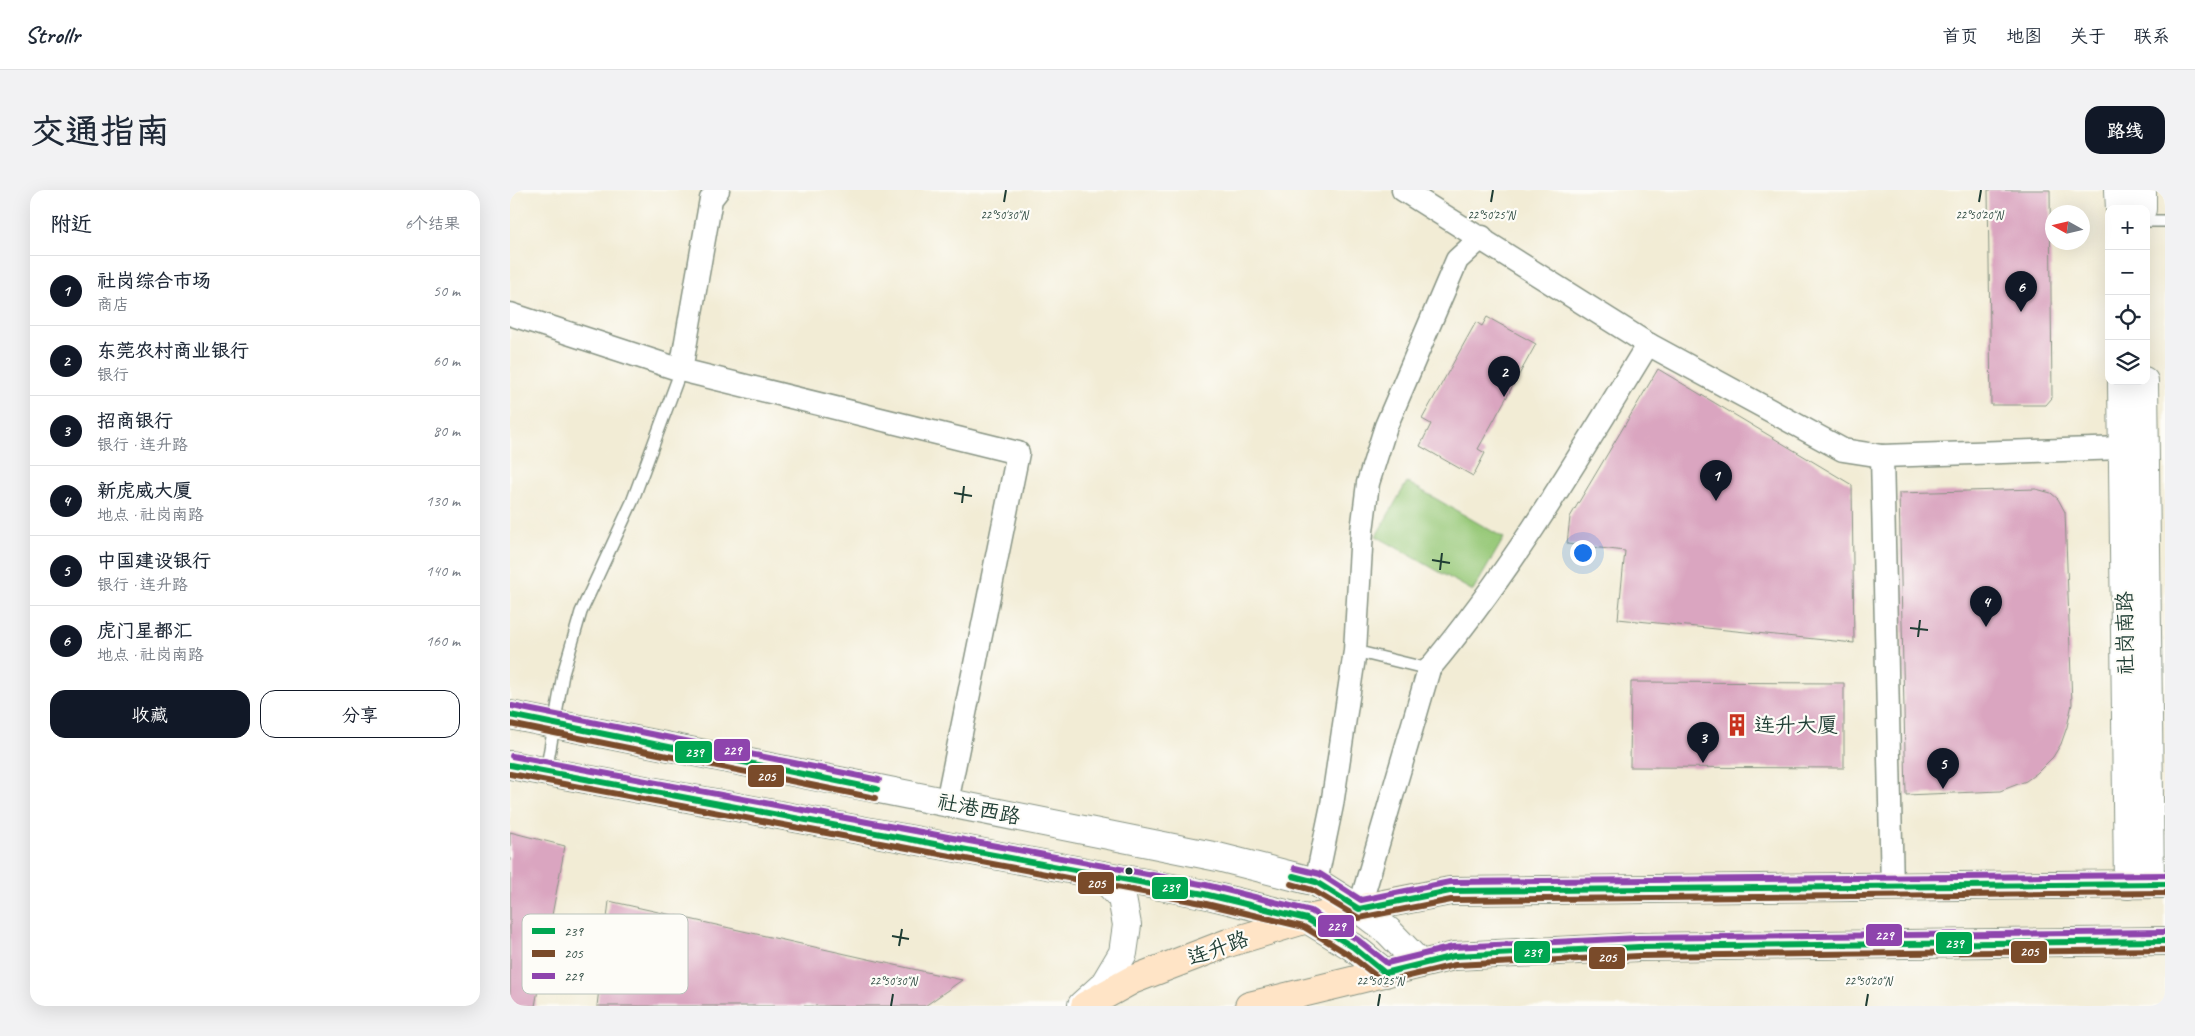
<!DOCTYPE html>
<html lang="zh">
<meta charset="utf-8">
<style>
body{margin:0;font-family:Caveat,"LXGW WenKai TC",sans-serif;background:#f2f2f3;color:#1f2937}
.controls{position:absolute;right:15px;top:15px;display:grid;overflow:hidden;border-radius:10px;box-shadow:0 5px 20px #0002}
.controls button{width:45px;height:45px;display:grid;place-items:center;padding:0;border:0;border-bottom:1px solid #e0e1e3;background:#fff;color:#1f2937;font:25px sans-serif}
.compass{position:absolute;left:1535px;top:15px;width:45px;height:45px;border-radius:50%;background:#fff;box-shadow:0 5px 20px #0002;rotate:278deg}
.you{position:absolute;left:1072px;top:362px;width:18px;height:18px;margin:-12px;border:4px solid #fff;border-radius:50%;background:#1a73e8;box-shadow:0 0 0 8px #1a73e833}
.badge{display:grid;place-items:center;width:32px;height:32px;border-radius:50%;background:#111827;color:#fff;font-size:16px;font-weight:700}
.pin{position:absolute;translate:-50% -41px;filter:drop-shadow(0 1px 2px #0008)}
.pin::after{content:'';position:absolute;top:26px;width:18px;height:15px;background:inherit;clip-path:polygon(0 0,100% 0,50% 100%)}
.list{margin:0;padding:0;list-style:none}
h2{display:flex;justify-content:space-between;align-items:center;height:65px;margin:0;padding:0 20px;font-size:21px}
h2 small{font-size:16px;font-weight:400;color:#747a83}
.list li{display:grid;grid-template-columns:32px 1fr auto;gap:15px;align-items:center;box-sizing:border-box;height:70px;padding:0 20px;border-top:1px solid #e0e1e3}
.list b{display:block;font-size:19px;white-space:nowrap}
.list p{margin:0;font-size:16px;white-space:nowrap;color:#747a83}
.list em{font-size:16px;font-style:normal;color:#747a83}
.actions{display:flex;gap:10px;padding:15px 20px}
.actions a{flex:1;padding:11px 0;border:1px solid #111827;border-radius:15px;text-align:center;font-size:18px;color:#111827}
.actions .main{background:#111827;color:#fff}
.icon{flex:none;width:28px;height:28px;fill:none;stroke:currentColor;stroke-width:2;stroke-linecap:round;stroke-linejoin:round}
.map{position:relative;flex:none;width:1655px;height:816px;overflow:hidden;border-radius:15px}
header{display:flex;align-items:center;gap:30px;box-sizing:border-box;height:70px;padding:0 25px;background:#fff;border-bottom:1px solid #e0e1e3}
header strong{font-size:24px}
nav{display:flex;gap:28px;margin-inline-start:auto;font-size:18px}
.intro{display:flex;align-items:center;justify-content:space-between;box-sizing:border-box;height:120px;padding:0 30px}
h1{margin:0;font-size:35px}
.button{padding:12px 22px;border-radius:15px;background:#111827;color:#fff;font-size:18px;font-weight:700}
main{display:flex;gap:30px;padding:0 30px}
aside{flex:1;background:#fff;border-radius:15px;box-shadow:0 5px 20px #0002}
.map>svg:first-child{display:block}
.green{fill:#98c979;stroke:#5c8356}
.building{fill:#daa5c0}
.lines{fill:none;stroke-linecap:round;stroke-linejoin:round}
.service-casing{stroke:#889484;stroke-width:14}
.minor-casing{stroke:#889484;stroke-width:25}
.tertiary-casing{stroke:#889484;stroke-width:30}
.secondary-casing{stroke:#889484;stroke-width:30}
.service{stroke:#fff;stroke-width:11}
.minor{stroke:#fff;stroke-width:22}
.tertiary{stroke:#fff;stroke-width:28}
.secondary{stroke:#ffe4c6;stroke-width:28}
.bus-1-casing{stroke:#fdfcf7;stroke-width:10}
.bus-2-casing{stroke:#fdfcf7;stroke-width:10}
.bus-3-casing{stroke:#fdfcf7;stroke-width:10}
.bus-1{stroke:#00a651;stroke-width:6}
.bus-2{stroke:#7a4b2a;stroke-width:6}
.bus-3{stroke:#8e44ad;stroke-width:6}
.ticks{fill:none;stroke:#1f3d34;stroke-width:2}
.bus-dot{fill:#1f3d34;stroke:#fdfcf7;stroke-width:2}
.labels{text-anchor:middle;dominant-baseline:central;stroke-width:4.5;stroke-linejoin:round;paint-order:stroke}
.street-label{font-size:21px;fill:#1f3d34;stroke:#fdfcf7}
.poi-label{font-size:21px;fill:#1f3d34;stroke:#fdfcf7;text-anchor:start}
.key{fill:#fdfcf7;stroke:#bac3bc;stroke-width:1}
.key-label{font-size:14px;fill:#1f3d34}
.ticks-label{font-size:12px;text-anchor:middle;fill:#1f3d34;stroke:#fdfcf7;stroke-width:4.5;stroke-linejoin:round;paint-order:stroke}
.line-badge{stroke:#fdfcf7;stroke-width:2}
.badge-label{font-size:14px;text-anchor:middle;font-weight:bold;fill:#fff}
</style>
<header>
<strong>Strollr</strong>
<nav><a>首页</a><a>地图</a><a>关于</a><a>联系</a></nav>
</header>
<div class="intro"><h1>交通指南</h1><a class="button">路线</a></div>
<main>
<aside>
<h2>附近<small>6个结果</small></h2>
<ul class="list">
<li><span class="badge">1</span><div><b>社岗综合市场</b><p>商店</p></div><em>50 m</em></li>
<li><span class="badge">2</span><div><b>东莞农村商业银行</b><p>银行</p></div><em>60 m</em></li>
<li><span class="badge">3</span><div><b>招商银行</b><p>银行 · 连升路</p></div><em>80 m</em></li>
<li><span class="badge">4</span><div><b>新虎威大厦</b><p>地点 · 社岗南路</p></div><em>130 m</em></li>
<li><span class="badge">5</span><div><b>中国建设银行</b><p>银行 · 连升路</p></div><em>140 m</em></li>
<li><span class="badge">6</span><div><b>虎门星都汇</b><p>地点 · 社岗南路</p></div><em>160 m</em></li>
</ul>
<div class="actions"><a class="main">收藏</a><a>分享</a></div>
</aside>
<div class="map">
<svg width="1655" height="816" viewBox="0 0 1655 816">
<rect width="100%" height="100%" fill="#fdfcf7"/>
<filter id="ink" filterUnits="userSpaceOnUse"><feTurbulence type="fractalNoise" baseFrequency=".02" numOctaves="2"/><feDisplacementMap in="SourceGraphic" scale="10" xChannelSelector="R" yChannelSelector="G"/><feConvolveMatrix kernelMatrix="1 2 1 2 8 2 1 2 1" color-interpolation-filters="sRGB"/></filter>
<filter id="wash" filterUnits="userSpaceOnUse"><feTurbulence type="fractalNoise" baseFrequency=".0096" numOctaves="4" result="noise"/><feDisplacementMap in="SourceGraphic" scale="20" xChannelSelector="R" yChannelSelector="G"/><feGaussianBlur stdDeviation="1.12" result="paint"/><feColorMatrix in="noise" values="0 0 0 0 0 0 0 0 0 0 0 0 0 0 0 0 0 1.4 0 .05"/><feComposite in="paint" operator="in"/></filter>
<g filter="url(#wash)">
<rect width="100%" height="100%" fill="#f2ecd5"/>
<!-- green -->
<polygon class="green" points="897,292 994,348 963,401 866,346"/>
<g id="blocks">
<!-- building -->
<g class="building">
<polygon points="1478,0 1540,0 1542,208 1536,215 1481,215"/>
<polygon points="977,127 1026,154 968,259 975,263 963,286 910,256 921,234 912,229 966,132 972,136"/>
<polygon points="1148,179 1342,295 1344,453 1108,429 1115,361 1057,354 1060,327"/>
<polygon points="1526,299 1541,303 1548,309 1555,322 1562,514 1557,537 1551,554 1543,567 1527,583 1516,591 1490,601 1396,605 1389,303"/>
<polygon points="1121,492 1334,493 1334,578 1120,577"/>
<polygon points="0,642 55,656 25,816 0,816"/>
<polygon points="99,711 452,790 415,816 87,816"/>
</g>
</g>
</g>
<g filter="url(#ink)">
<use href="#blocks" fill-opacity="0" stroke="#889484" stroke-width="1"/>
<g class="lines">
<defs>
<g id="service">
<polyline points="1636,31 1655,31"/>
<polyline points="845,461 919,479"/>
<polyline points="36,582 53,484 71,422 122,312 171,180"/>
</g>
<g id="minor">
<polyline points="893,0 1138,154 1333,260 1372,266 1613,258"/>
<polyline points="0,124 171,180 508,263 437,612"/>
<polyline points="171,180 201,9 208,0"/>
<polyline points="1372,266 1382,697"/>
<polyline points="806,692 822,615 845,461 852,341 858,293 876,236 947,70 972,47"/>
<path d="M 849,719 L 919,479 C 1004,378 1070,265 1138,154"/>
</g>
<g id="tertiary">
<polyline points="1609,0 1610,19"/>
<polyline points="1632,0 1632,19"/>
<polyline points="1612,191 1618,695"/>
<polyline points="1634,191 1640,694"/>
<polyline points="0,525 708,667 806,692 849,719 878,741 910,774"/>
<polyline points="0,575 694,704 797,729 843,757 875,783"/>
<polyline points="572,815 594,795 613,763 617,735 612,708 591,685"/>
</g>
<g id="secondary">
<polyline points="575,816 622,790 718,753 797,729 940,701 1655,694"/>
<polyline points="739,816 944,766 1129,757 1655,751"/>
</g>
</defs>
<!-- service casing -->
<use href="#service" class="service-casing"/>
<!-- minor casing -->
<use href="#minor" class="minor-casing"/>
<!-- tertiary casing -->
<use href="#tertiary" class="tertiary-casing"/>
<!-- secondary casing -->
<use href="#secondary" class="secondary-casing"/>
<!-- service -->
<use href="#service" class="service"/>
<!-- minor -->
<use href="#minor" class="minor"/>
<!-- tertiary -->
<use href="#tertiary" class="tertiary"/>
<!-- secondary -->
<use href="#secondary" class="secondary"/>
<defs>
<g id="bus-1">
<polyline points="0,525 367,599"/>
<polyline points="0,575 694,704 797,729 843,757 875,783 944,766 1129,757 1655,751"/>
<polyline points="783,686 806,692 849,719 940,701 1655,694"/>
</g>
<g id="bus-2">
<polyline points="0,534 365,608"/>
<polyline points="0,584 692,713 794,737 838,764 874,792 945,775 1129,766 1655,760"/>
<polyline points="781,694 802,700 849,728 941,710 1655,703"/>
</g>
<g id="bus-3">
<polyline points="2,516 369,590"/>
<polyline points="2,566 696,695 801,721 848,750 877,773 943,757 1129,748 1655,742"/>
<polyline points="785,678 810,684 851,710 940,692 1655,685"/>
</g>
</defs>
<!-- bus-1 casing -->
<use href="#bus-1" class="bus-1-casing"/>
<!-- bus-2 casing -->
<use href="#bus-2" class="bus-2-casing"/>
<!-- bus-3 casing -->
<use href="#bus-3" class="bus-3-casing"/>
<!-- bus-1 -->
<use href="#bus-1" class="bus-1"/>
<!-- bus-2 -->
<use href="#bus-2" class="bus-2"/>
<!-- bus-3 -->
<use href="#bus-3" class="bus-3"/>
</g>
</g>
<!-- ticks -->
<path class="ticks" d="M 494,12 L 496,0M 981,12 L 983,0M 1469,12 L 1471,0M 444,303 L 462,306M 452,313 L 454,296M 922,370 L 940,373M 930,380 L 932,363M 1400,438 L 1418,440M 1408,447 L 1410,430M 382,746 L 399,749M 389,756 L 392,739M 381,816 L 383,804M 868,816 L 870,804M 1356,816 L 1358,804"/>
<!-- icons -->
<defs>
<symbol id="building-bare" viewBox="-9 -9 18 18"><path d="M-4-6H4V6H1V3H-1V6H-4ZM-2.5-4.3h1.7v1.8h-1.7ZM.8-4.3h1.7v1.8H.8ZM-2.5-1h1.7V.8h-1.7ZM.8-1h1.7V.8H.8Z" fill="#c8321e" stroke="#fdfcf7" stroke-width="2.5" paint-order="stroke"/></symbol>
</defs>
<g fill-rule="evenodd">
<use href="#building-bare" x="1211" y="519" width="32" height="32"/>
</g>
<!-- markers -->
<circle class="bus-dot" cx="619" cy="681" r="4.5"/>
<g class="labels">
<!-- street labels -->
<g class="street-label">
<text transform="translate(1615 443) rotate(-91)">社岗南路</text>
<text transform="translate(469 619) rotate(11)">社港西路</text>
<text transform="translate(708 758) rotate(-20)">连升路</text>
</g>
<!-- poi labels -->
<g class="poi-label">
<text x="1244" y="535">连升大厦</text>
</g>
</g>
<!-- legend -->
<rect x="12" y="724" width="166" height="80" rx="8" class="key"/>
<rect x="22" y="738" width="23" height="6" fill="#00a651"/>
<rect x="22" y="760" width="23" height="7" fill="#7a4b2a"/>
<rect x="22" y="783" width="23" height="6" fill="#8e44ad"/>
<g class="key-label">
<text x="54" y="746">239</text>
<text x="54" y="768">205</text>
<text x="54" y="791">229</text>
</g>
<g class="ticks-label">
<text x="494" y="29">22°50'30"N</text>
<text x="981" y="29">22°50'25"N</text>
<text x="1469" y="29">22°50'20"N</text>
<text x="383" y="795">22°50'30"N</text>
<text x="870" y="795">22°50'25"N</text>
<text x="1358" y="795">22°50'20"N</text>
</g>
<g class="line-badge">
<rect x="203" y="548" width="38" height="24" rx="5" fill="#8e44ad"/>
<rect x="164" y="550" width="39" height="24" rx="5" fill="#00a651"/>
<rect x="237" y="574" width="38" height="24" rx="5" fill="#7a4b2a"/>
<rect x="567" y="681" width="38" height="24" rx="5" fill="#7a4b2a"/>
<rect x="641" y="686" width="38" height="24" rx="5" fill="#00a651"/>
<rect x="807" y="724" width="38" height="24" rx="5" fill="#8e44ad"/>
<rect x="1355" y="733" width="38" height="24" rx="5" fill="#8e44ad"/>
<rect x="1425" y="741" width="38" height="24" rx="5" fill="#00a651"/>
<rect x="1500" y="750" width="38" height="24" rx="5" fill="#7a4b2a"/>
<rect x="1003" y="750" width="38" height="24" rx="5" fill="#00a651"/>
<rect x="1078" y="756" width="38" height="24" rx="5" fill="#7a4b2a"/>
</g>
<g class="badge-label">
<text x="222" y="565">229</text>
<text x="184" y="567">239</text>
<text x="256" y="591">205</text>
<text x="586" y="698">205</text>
<text x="660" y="702">239</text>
<text x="826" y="741">229</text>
<text x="1374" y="750">229</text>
<text x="1444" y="758">239</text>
<text x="1519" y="766">205</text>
<text x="1022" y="767">239</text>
<text x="1097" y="772">205</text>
</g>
</svg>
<div class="controls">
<button>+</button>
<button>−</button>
<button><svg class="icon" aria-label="locate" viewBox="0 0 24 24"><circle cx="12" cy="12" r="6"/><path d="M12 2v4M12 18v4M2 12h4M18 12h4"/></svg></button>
<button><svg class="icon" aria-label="layers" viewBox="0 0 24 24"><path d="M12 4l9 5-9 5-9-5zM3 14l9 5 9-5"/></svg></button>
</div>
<svg class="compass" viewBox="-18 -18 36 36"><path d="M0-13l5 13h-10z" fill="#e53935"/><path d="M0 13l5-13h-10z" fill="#747a83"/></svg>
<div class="you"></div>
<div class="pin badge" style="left:1206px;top:311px">1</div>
<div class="pin badge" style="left:994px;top:207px">2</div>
<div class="pin badge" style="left:1193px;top:573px">3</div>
<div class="pin badge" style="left:1476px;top:437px">4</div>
<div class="pin badge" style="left:1433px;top:599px">5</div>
<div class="pin badge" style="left:1511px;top:122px">6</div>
</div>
</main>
